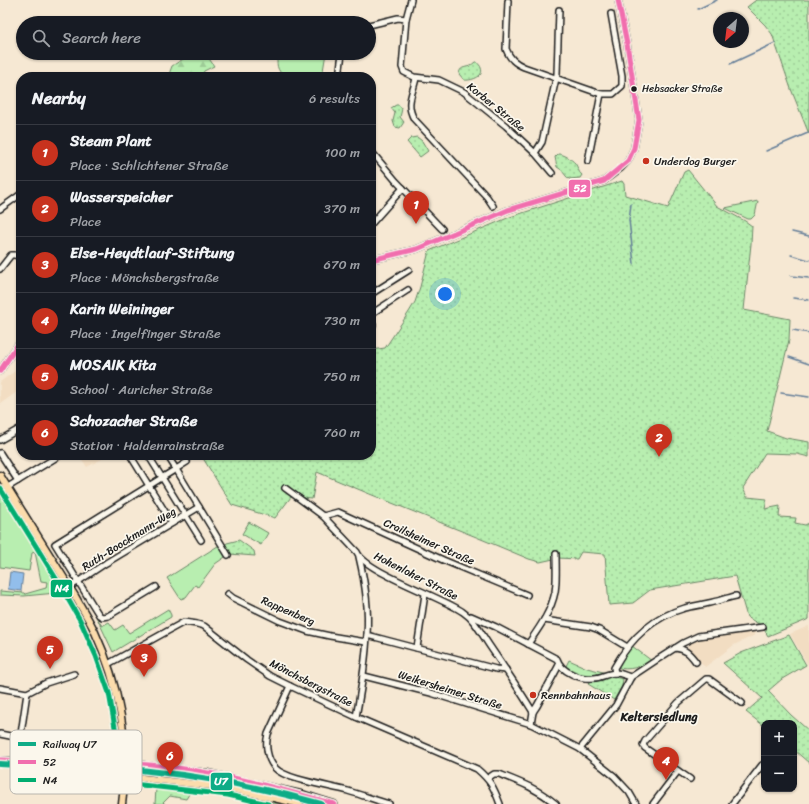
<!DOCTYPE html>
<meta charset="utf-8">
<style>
body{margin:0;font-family:Sriracha,sans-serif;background:#242831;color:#f1f3f6}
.controls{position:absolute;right:12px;bottom:12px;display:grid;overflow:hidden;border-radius:8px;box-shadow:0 1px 3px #0004}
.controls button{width:36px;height:36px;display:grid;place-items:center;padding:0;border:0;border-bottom:1px solid #363941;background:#171b24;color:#f1f3f6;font:20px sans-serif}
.compass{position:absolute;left:713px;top:12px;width:36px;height:36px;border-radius:50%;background:#171b24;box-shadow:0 1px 3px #0004;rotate:208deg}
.you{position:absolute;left:445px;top:294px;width:14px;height:14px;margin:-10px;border:3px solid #fff;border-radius:50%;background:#1a73e8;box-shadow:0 0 0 6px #1a73e833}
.badge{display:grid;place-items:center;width:26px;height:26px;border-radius:50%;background:#c8321e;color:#fff;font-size:13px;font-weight:700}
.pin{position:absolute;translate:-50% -33px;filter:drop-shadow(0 1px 2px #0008)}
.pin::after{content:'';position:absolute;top:21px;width:14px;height:12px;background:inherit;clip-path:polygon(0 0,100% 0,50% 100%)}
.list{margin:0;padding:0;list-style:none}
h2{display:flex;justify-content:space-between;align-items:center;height:52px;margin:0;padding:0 16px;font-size:17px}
h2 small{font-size:13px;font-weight:400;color:#9ea1a6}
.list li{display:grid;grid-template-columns:26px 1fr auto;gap:12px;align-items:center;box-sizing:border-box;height:56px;padding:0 16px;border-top:1px solid #363941}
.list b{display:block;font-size:15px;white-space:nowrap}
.list p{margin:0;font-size:13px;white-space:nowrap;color:#9ea1a6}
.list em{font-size:13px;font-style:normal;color:#9ea1a6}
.icon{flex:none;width:22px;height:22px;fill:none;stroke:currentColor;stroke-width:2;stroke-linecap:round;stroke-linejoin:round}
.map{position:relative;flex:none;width:809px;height:804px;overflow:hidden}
.search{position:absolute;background:#171b24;box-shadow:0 1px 3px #0004;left:16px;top:16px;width:360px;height:44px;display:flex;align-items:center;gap:10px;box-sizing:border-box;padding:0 14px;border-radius:22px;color:#9ea1a6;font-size:15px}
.panel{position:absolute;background:#171b24;box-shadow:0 1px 3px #0004;left:16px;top:72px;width:360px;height:388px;border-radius:16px}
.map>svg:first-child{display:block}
.built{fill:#f2ddc2}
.grass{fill:#b8eeb0;stroke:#6a8566}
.forest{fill:url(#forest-firs);stroke:#6a8566}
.park{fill:url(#park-dots);stroke:#6a8566}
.water{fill:#92beeb;stroke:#637d98}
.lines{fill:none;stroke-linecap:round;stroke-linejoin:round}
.stream{stroke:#637d98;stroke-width:1.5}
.minor-casing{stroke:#1c1c1c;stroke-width:8}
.major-casing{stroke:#1c1c1c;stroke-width:9}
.minor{stroke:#fbf7ec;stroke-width:5}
.major{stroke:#fcdcac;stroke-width:6}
.bus-1-casing{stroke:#fbf7ec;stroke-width:8}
.bus-2-casing{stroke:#fbf7ec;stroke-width:8}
.bus-1{stroke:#f16eae;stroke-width:5}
.bus-2{stroke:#00ad70;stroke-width:5}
.rail-1-casing{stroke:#fbf7ec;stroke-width:9}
.rail-1{stroke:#0fac87;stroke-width:6}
.bus-dot{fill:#1c1c1c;stroke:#fbf7ec;stroke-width:1.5}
.poi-dot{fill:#c8321e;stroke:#fbf7ec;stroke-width:1.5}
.labels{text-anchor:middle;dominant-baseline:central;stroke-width:3.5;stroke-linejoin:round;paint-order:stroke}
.bus-label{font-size:10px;fill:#1c1c1c;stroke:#fbf7ec;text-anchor:start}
.street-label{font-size:11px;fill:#1c1c1c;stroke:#fbf7ec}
.poi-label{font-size:11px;fill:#1c1c1c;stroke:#fbf7ec;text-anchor:start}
.neighbourhood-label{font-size:12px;font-weight:bold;fill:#1c1c1c;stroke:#fbf7ec}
.key{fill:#fbf7ec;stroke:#b8b5ae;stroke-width:1}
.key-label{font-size:11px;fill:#1c1c1c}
.line-badge{stroke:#fbf7ec;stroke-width:1.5}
.badge-label{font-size:11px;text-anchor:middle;font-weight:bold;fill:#fff}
</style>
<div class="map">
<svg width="809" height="804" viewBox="0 0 809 804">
<defs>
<pattern id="forest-firs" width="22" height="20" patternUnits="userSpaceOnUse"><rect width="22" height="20" fill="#b8eeb0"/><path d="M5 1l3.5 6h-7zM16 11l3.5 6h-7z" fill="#9ecc97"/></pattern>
<pattern id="park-dots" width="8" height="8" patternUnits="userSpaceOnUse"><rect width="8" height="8" fill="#b8eeb0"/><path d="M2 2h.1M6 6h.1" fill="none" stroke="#9ecc97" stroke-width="1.8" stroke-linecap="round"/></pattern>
</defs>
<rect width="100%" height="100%" fill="#f6e8d3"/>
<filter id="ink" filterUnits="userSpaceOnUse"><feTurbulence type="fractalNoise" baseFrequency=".025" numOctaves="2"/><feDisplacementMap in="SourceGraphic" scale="8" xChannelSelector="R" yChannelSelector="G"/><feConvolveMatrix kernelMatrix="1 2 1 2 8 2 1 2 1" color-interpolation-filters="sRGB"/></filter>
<g filter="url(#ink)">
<!-- built -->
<g class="built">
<polygon points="15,371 21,383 21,389 0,404 0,382"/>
<polygon points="79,455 109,455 87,467"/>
<polygon points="809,626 809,664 808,665 790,634"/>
<polygon points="755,629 756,631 754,631 755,635 734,645 705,667 688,648 688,645 691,641"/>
<polygon points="141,769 149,769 209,777 205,782 137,773"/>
</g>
<!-- grass -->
<g class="grass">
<path d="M 279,53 L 326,53 L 322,77 L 285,77 C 277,71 275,63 279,53 Z"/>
<polygon points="758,201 755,215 751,219 748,219 725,208"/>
<polygon points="4,489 67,592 24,596 0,595 0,591 24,593 25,594 46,588 47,582 41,581 35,552 32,553 29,571 0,567 0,492"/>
<polygon points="249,522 268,533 261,545 242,534"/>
<polygon points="221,544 228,555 215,564 198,587 195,585 186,597 181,599 180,598 167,578"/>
<polygon points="168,609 171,615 171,617 113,652 97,618 102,626 109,622 115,630 123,625 129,633"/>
<path d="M 632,646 L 652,661 C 642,666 628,672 617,667 Z"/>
<path d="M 569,660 L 587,668 L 607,673 C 589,681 580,676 565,668 Z"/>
<polygon points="156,788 191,791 186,799 170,796 163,803 165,804 155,804"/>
<polygon points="214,790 248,795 286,804 274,804 247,798 214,792"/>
</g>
<!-- forest -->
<polygon class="forest" points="191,54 208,57 214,66 204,71 201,77 168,77 172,66"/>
<!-- park -->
<g class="park">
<polygon points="756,0 809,0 809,134 791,89 772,34 765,25 747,7"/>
<path d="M 475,62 L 477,62 C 478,64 481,66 481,68 C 485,77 470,81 464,80 L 459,74 C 460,67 464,68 470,66 C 472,65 473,63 475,62 Z"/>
<polygon points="396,105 399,105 402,109 400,117 404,122 400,128 395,127 393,121 395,113 391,108"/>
<polygon points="417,137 422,141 428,151 420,157 407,142 411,138"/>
<path d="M 558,154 C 564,154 571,159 575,163 C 578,167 578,172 582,175 L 580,178 L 569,179 C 564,175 563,170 557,167 L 555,157 Z"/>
<path d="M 688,170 L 717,206 L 745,221 L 752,226 L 751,244 L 744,310 L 790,319 L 789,340 L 767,431 L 786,438 L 809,442 L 809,457 L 797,454 L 765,453 L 743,488 L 747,497 L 767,499 L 765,509 L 780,506 L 779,517 L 796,518 L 795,523 L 805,525 L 809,523 L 809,619 L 768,636 L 762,626 L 747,617 L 735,576 L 650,590 L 633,603 L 609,605 L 605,554 L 581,552 L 577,559 L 558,558 L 540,562 L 529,559 C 459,529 387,502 317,472 L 312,499 L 291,497 L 275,518 L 232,505 L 201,455 L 371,455 L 371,350 L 385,348 L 409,312 L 415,302 L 420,287 L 429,251 L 510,217 L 622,181 L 624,184 L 625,195 L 668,208 L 684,172 Z"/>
<polygon points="239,540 254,551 255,556 229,554 224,545 227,543"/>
<polygon points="789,635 806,665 782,679 768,691 791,715 809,731 809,763 794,750 794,723 764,723 764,726 746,712 762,698 723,663 741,653"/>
<polygon points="610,676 623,679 622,686 614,700 588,684 589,681"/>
</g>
<!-- water -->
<polygon class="water" points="10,572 23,574 21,591 8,589"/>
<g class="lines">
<!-- stream -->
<g class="stream">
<polyline points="698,9 717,0"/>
<polyline points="730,64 775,43"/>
<polyline points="766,151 808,133"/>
<polyline points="631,204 629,220 634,264"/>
<polyline points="792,232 809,236"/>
<polyline points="791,255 809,260"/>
<polyline points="791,276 809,278"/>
<polyline points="793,298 809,300"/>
<polyline points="793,330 809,333"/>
<polyline points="789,357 809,364"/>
<polyline points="781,393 809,397"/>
</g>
<defs>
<g id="minor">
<polyline points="411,0 406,19 402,67 404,72 414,77 439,80 464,92 506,126 535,153 552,173"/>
<path d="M 508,1 L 506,49 C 510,59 515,63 524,67 L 601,94 L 613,94 L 622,86 L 622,76 L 611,14"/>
<polyline points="369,25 398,18 406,19"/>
<polyline points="339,77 342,53"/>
<path d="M 416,78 C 413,94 405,103 414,119 L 487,197 L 493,206"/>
<polyline points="371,151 396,181 442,229"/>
<polyline points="535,153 542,142 557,74 559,10"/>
<polyline points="588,161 601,94"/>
<polyline points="0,209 21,194"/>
<polyline points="371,224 403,188"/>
<polyline points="371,260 417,249 508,210 604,181 621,168 628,161 634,148 639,120 627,44 618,0"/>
<polyline points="0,269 11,255 15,255 21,258"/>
<polyline points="371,294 409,270"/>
<polyline points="371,314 408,290"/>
<polyline points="371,322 373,325 371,327"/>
<polyline points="0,371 21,340"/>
<polyline points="0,440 21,428"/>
<polyline points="0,453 18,481"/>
<polyline points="130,455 172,523"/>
<polyline points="148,455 201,540"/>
<polyline points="167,455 176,469 187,462"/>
<polyline points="8,487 60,455"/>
<path d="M 285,488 L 323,516 L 357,552 C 365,572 442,597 463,612 C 475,620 481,633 489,645 C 504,667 519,689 533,712 L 531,724"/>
<polyline points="323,516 338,512 443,560 527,595"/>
<polyline points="70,587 106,563 199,507"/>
<polyline points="156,587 108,616 102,617 99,615 55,544 176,469 228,555"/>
<polyline points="228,594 233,598 280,621 307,631 330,636 366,642"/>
<path d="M 471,616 L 496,627 L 557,659 C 561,672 581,680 594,678 C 601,678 608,673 616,673 C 621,673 626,676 631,677"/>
<polyline points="544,620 591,627 599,630 627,647"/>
<polyline points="367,635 496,669 506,670"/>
<path d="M 528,644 C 539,628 551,612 555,592 C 557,580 556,567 556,554"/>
<polyline points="417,648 425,594"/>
<path d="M 675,648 C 686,649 690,654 696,662"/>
<path d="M 108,664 L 184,622 L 197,624 L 204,626 L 247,660 L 270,676 L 290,686 L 356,717 L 477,769 C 491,781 494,788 500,804"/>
<path d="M 615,673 L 614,668 C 630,639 653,617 685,608 C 693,606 701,605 709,603 C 718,601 727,598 736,596"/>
<polyline points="364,676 431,693 531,724 580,749 614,776 629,792 636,804"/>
<path d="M 290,686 L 268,734 C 265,745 267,759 275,768 C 286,780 331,786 348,791 C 362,795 375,800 389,804"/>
<polyline points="0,688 27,693 17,761"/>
<polyline points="27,693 46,683 74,674"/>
<polyline points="533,712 537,706 559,665"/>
<path d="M 356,717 C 361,690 366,662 367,634 C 369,609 365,582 359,557"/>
<polyline points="0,734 20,738"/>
<polyline points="580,749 616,705 631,677 655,661 683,643 698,636 763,627"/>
<polyline points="0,760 126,763"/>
<polyline points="22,762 48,772 125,776"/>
<path d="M 488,778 L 494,774 L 499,774 C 522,783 536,788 556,804"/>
<polyline points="690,779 645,748 643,745 645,741 678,703 706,679 709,679 742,703"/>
<polyline points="653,804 678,771"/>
<polyline points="732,804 762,765 764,764"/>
</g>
<g id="major">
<path d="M 0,475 C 24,515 50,555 75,596 C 81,607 88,618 94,630 C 119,684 131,745 122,804"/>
<polyline points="126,763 207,773 305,795 334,804"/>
<polyline points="125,776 229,788 300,804"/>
</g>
</defs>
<!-- minor casing -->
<use href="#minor" class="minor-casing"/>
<!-- major casing -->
<use href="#major" class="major-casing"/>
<!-- minor -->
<use href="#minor" class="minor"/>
<!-- major -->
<use href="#major" class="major"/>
<defs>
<g id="bus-1">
<polyline points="371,260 417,249 508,210 604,181 628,161 634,148 639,120 627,44 618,0"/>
<polyline points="0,371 21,340"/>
<path d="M 0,760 C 50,763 100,761 149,765 C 212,770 274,787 334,804"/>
</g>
<polyline id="bus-2" points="0,488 60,585 80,620 96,656 109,693 116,733 118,776 120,781 124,783 228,795 268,804"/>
</defs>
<!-- bus-1 casing -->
<use href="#bus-1" class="bus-1-casing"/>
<!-- bus-2 casing -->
<use href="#bus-2" class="bus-2-casing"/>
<!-- bus-1 -->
<use href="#bus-1" class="bus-1"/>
<!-- bus-2 -->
<use href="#bus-2" class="bus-2"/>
<defs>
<path id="rail-1" d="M 0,764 C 35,766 71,764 106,767 C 179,772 251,784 321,804"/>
</defs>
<!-- rail-1 casing -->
<use href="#rail-1" class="rail-1-casing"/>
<!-- rail-1 -->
<use href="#rail-1" class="rail-1"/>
</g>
</g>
<!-- markers -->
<circle class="bus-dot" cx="634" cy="89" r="3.5"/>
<g class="poi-dot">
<circle cx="646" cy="161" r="4"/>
<circle cx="533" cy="695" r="4"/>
</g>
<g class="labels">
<!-- bus labels -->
<g class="bus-label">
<text x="642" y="89">Hebsacker Straße</text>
</g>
<!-- street labels -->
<g class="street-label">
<text transform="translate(496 107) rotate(39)">Korber Straße</text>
<text transform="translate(129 539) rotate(-32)">Ruth-Boockmann-Weg</text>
<text transform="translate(429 542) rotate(24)">Crailsheimer Straße</text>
<text transform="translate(416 576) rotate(27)">Hohenloher Straße</text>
<text transform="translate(288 611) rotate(23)">Rappenberg</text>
<text transform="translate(311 683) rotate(27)">Mönchsbergstraße</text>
<text transform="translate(450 690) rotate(17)">Weikersheimer Straße</text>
</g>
<!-- poi labels -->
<g class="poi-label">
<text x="654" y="161">Underdog Burger</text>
<text x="541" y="695">Rennbahnhaus</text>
</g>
<!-- neighbourhood labels -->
<g class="neighbourhood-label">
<text x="659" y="717">Keltersiedlung</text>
</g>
</g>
<!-- legend -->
<rect x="10" y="730" width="132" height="64" rx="6" class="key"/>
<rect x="18" y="742" width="18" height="4" fill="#0fac87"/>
<rect x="18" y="760" width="18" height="4" fill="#f16eae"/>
<rect x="18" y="778" width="18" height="4" fill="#00ad70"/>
<g class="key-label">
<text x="43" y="748">Railway U7</text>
<text x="43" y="766">52</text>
<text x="43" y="784">N4</text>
</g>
<g class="line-badge">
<rect x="568" y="179" width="23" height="19" rx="4" fill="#f16eae"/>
<rect x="50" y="579" width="23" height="19" rx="4" fill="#00ad70"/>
<rect x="210" y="772" width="23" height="19" rx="4" fill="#0fac87"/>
</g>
<g class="badge-label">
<text x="580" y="192">52</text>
<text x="62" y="592">N4</text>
<text x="221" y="785">U7</text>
</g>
</svg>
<div class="controls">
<button>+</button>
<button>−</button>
</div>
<svg class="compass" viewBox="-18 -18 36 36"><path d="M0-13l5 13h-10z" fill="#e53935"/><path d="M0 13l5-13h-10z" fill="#9ea1a6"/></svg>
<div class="you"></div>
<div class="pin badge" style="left:416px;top:224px">1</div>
<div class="pin badge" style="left:659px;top:457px">2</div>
<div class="pin badge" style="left:144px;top:677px">3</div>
<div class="pin badge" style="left:666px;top:780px">4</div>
<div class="pin badge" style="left:50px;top:669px">5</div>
<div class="pin badge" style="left:170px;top:775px">6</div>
<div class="search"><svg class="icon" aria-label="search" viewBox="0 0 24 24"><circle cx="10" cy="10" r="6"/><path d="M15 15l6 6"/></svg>Search here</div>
<section class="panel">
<h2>Nearby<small>6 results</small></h2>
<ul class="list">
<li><span class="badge">1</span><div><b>Steam Plant</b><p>Place · Schlichtener Straße</p></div><em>100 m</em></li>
<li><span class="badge">2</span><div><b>Wasserspeicher</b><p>Place</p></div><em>370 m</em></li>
<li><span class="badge">3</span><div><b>Else-Heydtlauf-Stiftung</b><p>Place · Mönchsbergstraße</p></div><em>670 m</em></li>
<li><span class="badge">4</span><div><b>Karin Weininger</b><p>Place · Ingelfinger Straße</p></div><em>730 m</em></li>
<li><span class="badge">5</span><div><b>MOSAIK Kita</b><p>School · Auricher Straße</p></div><em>750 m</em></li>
<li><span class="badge">6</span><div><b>Schozacher Straße</b><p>Station · Haldenrainstraße</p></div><em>760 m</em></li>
</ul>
</section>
</div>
